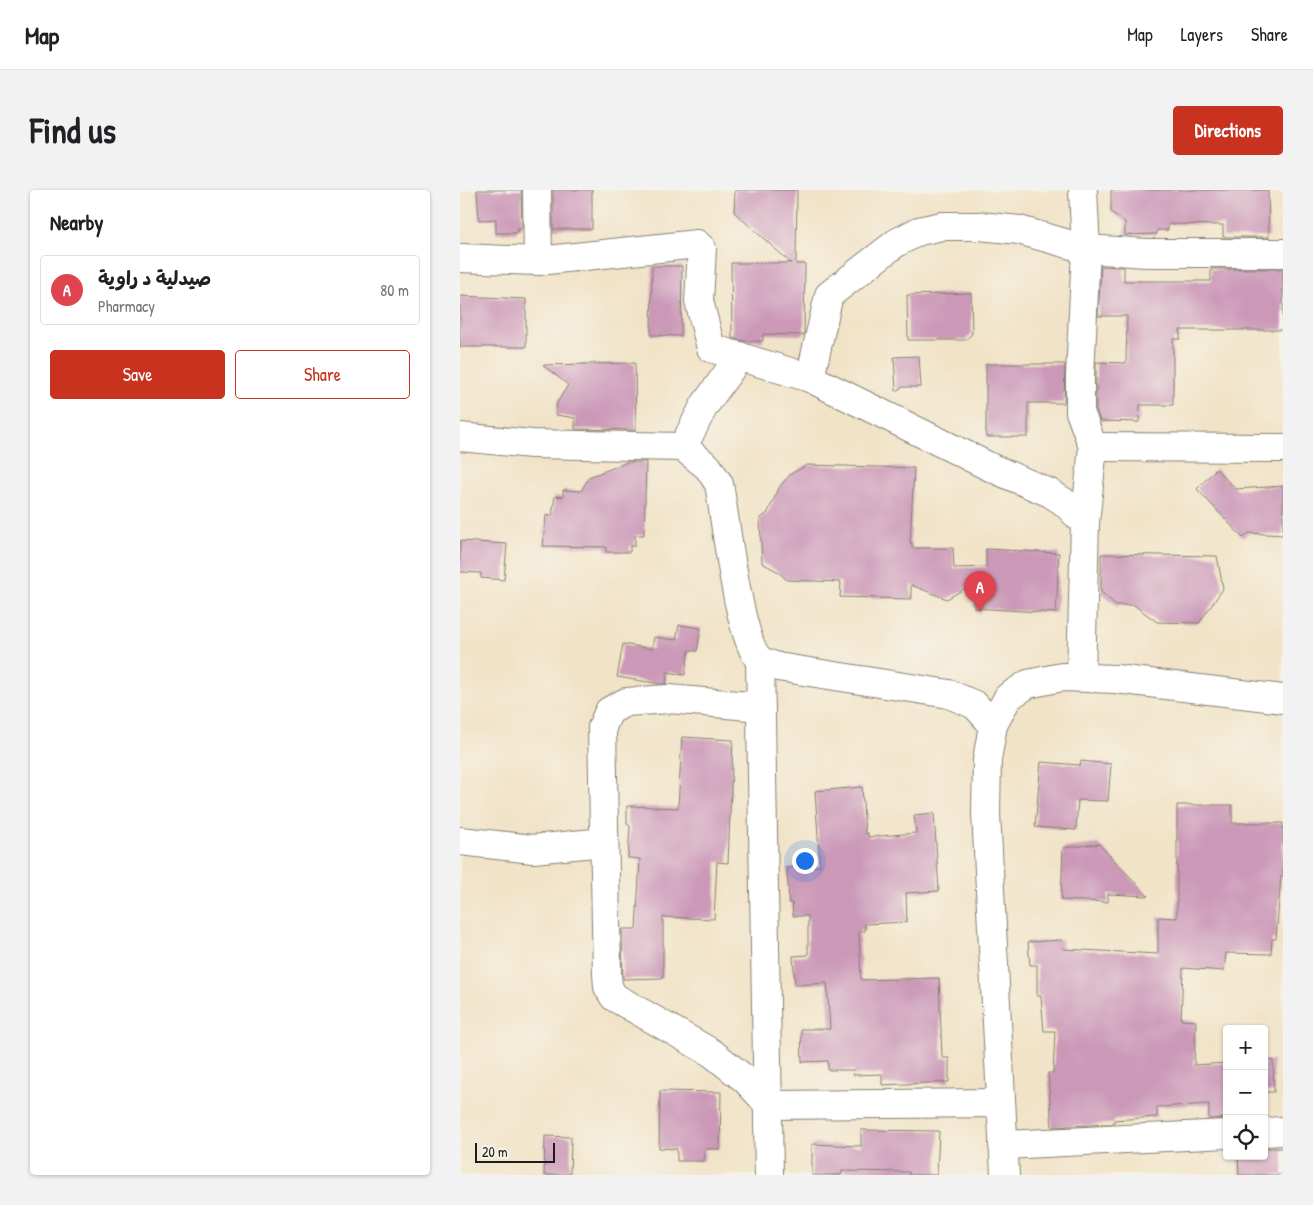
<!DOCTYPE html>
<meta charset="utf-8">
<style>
body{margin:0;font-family:"Patrick Hand","Playpen Sans Arabic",sans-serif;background:#f2f2f2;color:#202124}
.controls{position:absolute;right:15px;bottom:15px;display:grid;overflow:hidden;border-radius:5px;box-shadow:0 1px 4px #0004}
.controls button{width:45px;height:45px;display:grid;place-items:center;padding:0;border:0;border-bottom:1px solid #e0e0e0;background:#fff;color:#202124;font:25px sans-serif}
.scale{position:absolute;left:15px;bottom:12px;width:80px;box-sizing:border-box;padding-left:5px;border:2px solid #1c1c1c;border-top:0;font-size:14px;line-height:18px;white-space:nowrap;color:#1c1c1c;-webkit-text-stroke:4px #f7f3e8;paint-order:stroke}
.you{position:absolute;left:344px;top:670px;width:18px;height:18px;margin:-12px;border:4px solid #fff;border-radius:50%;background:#1a73e8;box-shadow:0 0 0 8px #1a73e833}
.badge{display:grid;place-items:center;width:32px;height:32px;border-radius:50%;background:#c8321e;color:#fff;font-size:16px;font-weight:700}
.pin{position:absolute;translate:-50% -41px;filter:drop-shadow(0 1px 2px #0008)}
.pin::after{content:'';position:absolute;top:26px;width:18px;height:15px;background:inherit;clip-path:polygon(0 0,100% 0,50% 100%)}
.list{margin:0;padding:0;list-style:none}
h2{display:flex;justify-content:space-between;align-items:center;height:65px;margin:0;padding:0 20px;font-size:21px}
h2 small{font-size:16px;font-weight:400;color:#757577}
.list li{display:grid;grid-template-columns:32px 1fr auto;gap:15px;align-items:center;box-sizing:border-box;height:70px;margin:0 10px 10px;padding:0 10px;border:1px solid #e0e0e0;border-radius:5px}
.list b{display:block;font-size:19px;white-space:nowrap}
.list p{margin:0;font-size:16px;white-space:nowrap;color:#757577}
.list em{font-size:16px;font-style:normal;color:#757577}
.actions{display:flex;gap:10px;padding:15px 20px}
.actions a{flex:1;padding:11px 0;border:1px solid #c8321e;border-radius:5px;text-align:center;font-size:18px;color:#c8321e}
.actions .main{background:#c8321e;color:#fff}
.icon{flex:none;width:28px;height:28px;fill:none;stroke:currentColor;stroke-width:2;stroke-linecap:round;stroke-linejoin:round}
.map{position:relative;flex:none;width:823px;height:985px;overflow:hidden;border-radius:5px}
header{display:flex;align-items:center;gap:30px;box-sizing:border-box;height:70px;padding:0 25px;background:#fff;border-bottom:1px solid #e0e0e0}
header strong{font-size:24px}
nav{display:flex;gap:28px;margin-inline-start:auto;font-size:18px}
.intro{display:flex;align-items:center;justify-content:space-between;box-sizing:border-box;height:120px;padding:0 30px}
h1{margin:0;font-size:35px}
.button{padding:12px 22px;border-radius:5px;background:#c8321e;color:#fff;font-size:18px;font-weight:700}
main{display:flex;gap:30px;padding:0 30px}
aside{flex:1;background:#fff;border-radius:5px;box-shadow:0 1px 4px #0004}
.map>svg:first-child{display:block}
.building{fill:#cb98b8}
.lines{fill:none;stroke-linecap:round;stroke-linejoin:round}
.minor-casing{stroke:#868072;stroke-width:30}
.minor{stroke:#fff;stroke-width:28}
</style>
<header>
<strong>Map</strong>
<nav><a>Map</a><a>Layers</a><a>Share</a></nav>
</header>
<div class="intro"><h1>Find us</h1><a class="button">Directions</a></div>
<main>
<aside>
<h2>Nearby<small></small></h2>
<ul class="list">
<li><span class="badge" style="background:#e0444e">A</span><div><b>صيدلية د راوية</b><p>Pharmacy</p></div><em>80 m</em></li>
</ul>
<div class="actions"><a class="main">Save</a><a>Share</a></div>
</aside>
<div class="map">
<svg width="823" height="985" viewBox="0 0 823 985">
<rect width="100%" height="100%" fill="#f7f3e8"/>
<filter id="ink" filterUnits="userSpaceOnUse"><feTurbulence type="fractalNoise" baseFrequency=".02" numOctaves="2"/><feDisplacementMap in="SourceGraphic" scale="10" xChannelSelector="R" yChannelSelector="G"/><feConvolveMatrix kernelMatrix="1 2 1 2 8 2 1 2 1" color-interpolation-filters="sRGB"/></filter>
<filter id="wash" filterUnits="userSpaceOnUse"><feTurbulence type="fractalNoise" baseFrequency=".0096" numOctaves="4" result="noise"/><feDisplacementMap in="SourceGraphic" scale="20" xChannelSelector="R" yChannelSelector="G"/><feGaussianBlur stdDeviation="1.12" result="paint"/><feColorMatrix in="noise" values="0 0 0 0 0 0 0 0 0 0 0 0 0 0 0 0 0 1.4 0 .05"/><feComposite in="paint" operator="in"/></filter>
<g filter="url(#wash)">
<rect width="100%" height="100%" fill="#f1e3c7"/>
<g id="blocks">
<!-- building -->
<g class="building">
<polygon points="17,0 61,0 62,39 57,39 57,43 36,43 36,29 19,30"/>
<rect x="93" y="0" width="39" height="39"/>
<polygon points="275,0 337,0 336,74 345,74 344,145 303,144 303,151 284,151 272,148 271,73 331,73 274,22"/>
<polygon points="651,0 808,0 809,47 763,47 763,35 708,34 708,40 697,40 697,44 665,45 665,32 651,22"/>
<polygon points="192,76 222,76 221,146 191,145"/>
<polygon points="641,76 664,77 664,91 751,91 751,79 823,79 823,140 720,140 720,149 713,149 713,215 680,215 679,232 640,231 636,219 636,172 666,173 667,126 638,126"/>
<polygon points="511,103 512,144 505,150 448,150 447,105"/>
<polygon points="0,106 66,109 66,157 0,157"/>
<polygon points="459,166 461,197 442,197 436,201 434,167"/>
<polygon points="175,173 176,240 115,239 115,228 96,225 97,213 108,195 83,175"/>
<polygon points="526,174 605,174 604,213 568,213 568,247 526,247"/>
<polygon points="168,272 186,272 184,345 175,345 175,356 170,356 170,362 146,362 146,357 83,356 86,325 92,326 95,306 103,307 103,300 121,301 129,287"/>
<polygon points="347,275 454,278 450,353 452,353 452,358 493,358 494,378 526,377 526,359 599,363 596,423 514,418 516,392 487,409 451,395 451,409 380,407 381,392 327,390 317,381 302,373 300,328 307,324 320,296 331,284"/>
<polygon points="756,279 776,299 823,296 823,345 789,343 783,348 737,299"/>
<polygon points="0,351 47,354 44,390 21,388 21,383 0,382"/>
<polygon points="641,364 757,366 763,399 739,433 697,432 674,415 656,415 641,402"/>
<polygon points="219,435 241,438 237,461 229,460 225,485 207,482 206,494 201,494 157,487 163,454 192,459 194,447 216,450"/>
<polygon points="222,547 273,550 268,673 257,672 254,729 203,727 203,788 163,789 162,739 176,739 180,669 168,668 170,636 167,634 167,616 218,618"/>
<polygon points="621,571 651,574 648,611 618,610 616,640 575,637 581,572 620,575"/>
<polygon points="402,597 405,644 408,643 408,647 456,643 454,625 474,623 479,701 446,703 447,732 405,734 405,741 399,741 401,790 479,788 482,868 489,868 489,892 422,895 422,884 393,885 394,880 368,880 368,871 342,872 341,839 370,839 367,793 335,795 333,766 348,765 348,726 333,726 332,713 329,713 327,678 360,676 355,601"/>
<polygon points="717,615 772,615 772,633 823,633 823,686 821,686 816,749 812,749 811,764 766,763 764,781 723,778 721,830 736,831 734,875 767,873 767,928 749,929 749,914 697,917 697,927 654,930 654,933 648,934 592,937 588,883 593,883 595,841 584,841 581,806 577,806 577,775 570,775 568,752 602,750 603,759 698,764 698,727 717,728"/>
<polygon points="639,654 688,706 648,704 648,712 601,710 603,658"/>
<polygon points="813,870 814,902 805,902 804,912 804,871"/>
<polygon points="200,901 261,902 260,959 245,959 244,971 217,971 217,959 199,958"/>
<polygon points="401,940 479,941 477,985 449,985 449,982 382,981 381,985 352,985 352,954 401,956"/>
<polygon points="85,946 111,947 110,985 84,985"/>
<polygon points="804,958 823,958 823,985 779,985 778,966 804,966"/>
</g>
</g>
</g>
<g filter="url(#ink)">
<use href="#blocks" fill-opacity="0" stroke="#868072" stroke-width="1"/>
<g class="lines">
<defs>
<g id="minor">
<polyline points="77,0 78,71"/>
<polyline points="0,68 78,71 237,54 242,59 239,111 251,158 350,188 532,278 590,303 604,312 625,333"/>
<polyline points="350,188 369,105 436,53 459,41 482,36 520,36 559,40 626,59 687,63 823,63"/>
<path d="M 0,247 L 72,254 L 223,257 L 248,277 L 259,294 C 265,326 279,452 300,470 C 304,473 313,475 318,477 L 489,504 L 515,515 L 533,535"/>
<polyline points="223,257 244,216 280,166"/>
<polyline points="633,257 823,258"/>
<polyline points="300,470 309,985"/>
<polyline points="621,487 625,333 633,257 620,222 620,186 626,59 623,0"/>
<polyline points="301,517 209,509 166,512 149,521 142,537 147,784 148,797 154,807 252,863 286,890 309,915 541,913"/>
<polyline points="0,651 73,659 144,652"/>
<polyline points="804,942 823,941"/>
<polyline points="543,955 767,944"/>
<polyline points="545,985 526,623 527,570 533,535 548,507 568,494 602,487 656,489 823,509"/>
</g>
</defs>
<!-- minor casing -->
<use href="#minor" class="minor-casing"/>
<!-- minor -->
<use href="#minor" class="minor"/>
</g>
</g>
</svg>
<div class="controls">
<button>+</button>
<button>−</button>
<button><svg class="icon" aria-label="locate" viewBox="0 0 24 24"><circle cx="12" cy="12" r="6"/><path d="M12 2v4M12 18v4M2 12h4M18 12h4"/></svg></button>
</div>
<div class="scale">20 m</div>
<div class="you"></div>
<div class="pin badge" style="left:520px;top:422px;background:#e0444e">A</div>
</div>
</main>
